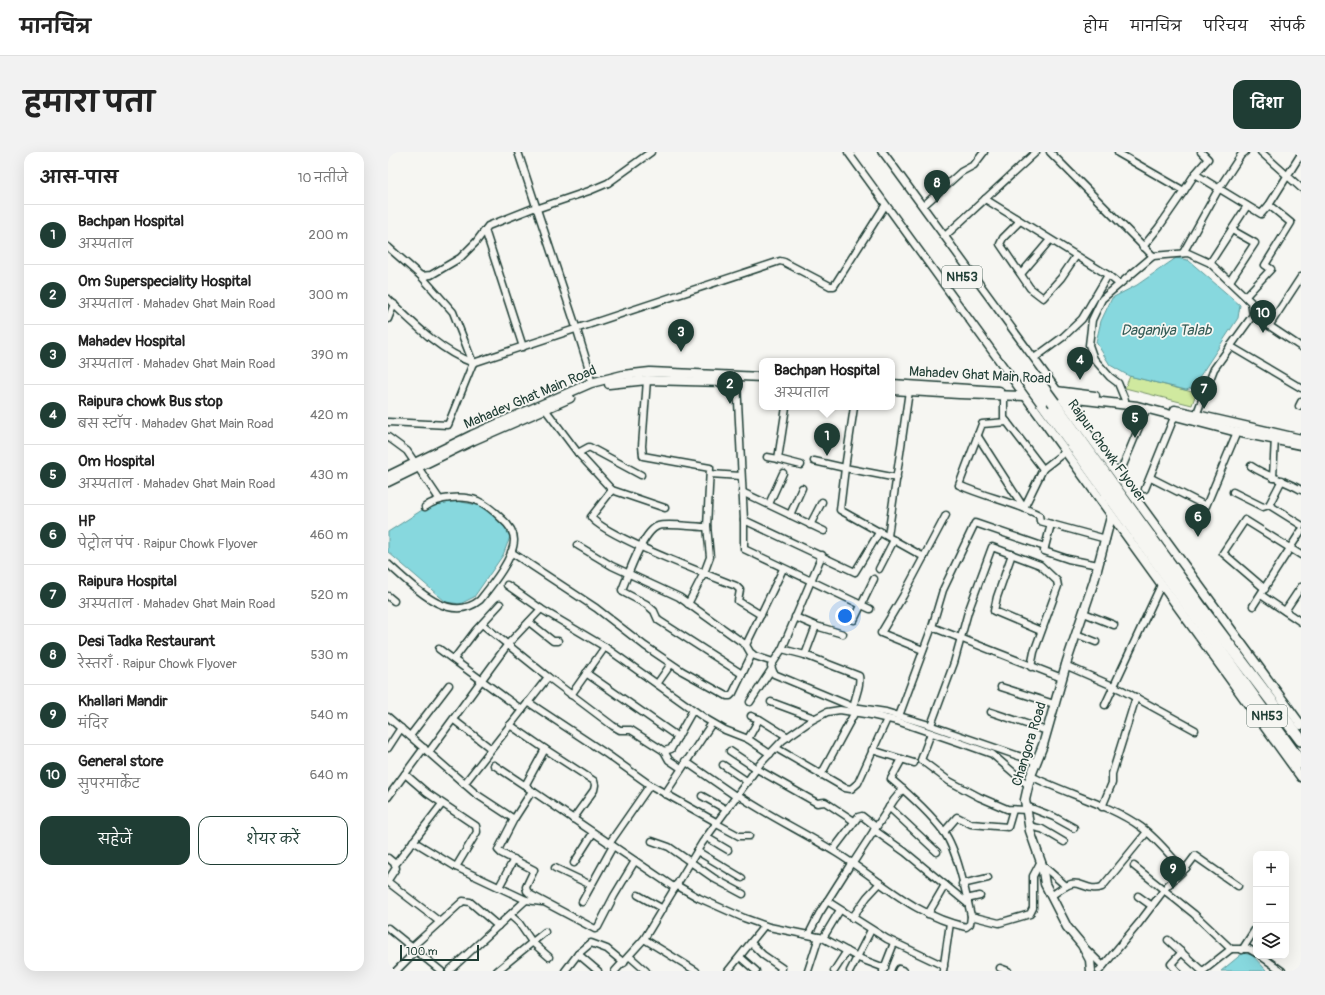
<!DOCTYPE html>
<html lang="hi">
<meta charset="utf-8">
<style>
body{margin:0;font-family:Pangolin,"Playpen Sans Deva",sans-serif;background:#f2f2f2;color:#222}
.controls{position:absolute;right:12px;bottom:12px;display:grid;overflow:hidden;border-radius:8px;box-shadow:0 4px 16px #0002}
.controls button{width:36px;height:36px;display:grid;place-items:center;padding:0;border:0;border-bottom:1px solid #e0e0e0;background:#fff;color:#222;font:20px sans-serif}
.scale{position:absolute;left:12px;bottom:10px;width:79px;box-sizing:border-box;padding-left:4px;border:2px solid #1f3d34;border-top:0;font-size:11px;line-height:14px;white-space:nowrap;color:#1f3d34;-webkit-text-stroke:3px #f6f6f2;paint-order:stroke}
.you{position:absolute;left:457px;top:464px;width:14px;height:14px;margin:-10px;border:3px solid #fff;border-radius:50%;background:#1a73e8;box-shadow:0 0 0 6px #1a73e833}
.badge{display:grid;place-items:center;width:26px;height:26px;border-radius:50%;background:#1f3d34;color:#fff;font-size:13px;font-weight:700}
.pin{position:absolute;translate:-50% -33px;filter:drop-shadow(0 1px 2px #0008)}
.pin::after{content:'';position:absolute;top:21px;width:14px;height:12px;background:inherit;clip-path:polygon(0 0,100% 0,50% 100%)}
.popup{position:absolute;left:371px;top:206px;width:136px;height:52px;box-sizing:border-box;display:grid;place-content:center;border-radius:8px;background:#fff;filter:drop-shadow(0 1px 3px #0005);font-size:13px;white-space:nowrap;color:#767676}
.popup b{font-size:15px;color:#222}
.popup::after{content:'';position:absolute;left:50%;top:100%;margin-left:-8px;border:8px solid transparent;border-top-color:#fff}
.list{margin:0;padding:0;list-style:none}
h2{display:flex;justify-content:space-between;align-items:center;height:52px;margin:0;padding:0 16px;font-size:17px}
h2 small{font-size:13px;font-weight:400;color:#767676}
.list li{display:grid;grid-template-columns:26px 1fr auto;gap:12px;align-items:center;box-sizing:border-box;height:60px;padding:0 16px;border-top:1px solid #e0e0e0}
.list b{display:block;font-size:15px;white-space:nowrap}
.list p{margin:0;font-size:13px;white-space:nowrap;color:#767676}
.list em{font-size:13px;font-style:normal;color:#767676}
.actions{display:flex;gap:8px;padding:12px 16px}
.actions a{flex:1;padding:9px 0;border:1px solid #1f3d34;border-radius:12px;text-align:center;font-size:14px;color:#1f3d34}
.actions .main{background:#1f3d34;color:#fff}
.icon{flex:none;width:22px;height:22px;fill:none;stroke:currentColor;stroke-width:2;stroke-linecap:round;stroke-linejoin:round}
.map{position:relative;flex:none;width:913px;height:819px;overflow:hidden;border-radius:12px}
header{display:flex;align-items:center;gap:24px;box-sizing:border-box;height:56px;padding:0 20px;background:#fff;border-bottom:1px solid #e0e0e0}
header strong{font-size:19px}
nav{display:flex;gap:22px;margin-inline-start:auto;font-size:14px}
.intro{display:flex;align-items:center;justify-content:space-between;box-sizing:border-box;height:96px;padding:0 24px}
h1{margin:0;font-size:28px}
.button{padding:10px 18px;border-radius:12px;background:#1f3d34;color:#fff;font-size:14px;font-weight:700}
main{display:flex;gap:24px;padding:0 24px}
aside{flex:1;background:#fff;border-radius:12px;box-shadow:0 4px 16px #0002}
.map>svg:first-child{display:block}
.green{fill:#d0e99f;stroke:#78936a}
.water{fill:#87d8de;stroke:#5d9a9a}
.lines{fill:none;stroke-linecap:round;stroke-linejoin:round}
.street-casing{stroke:#1f3d34;stroke-width:9}
.secondary-casing{stroke:#1f3d34;stroke-width:11}
.highway-casing{stroke:#1f3d34;stroke-width:14}
.street{stroke:#f6f6f2;stroke-width:6}
.secondary{stroke:#f6f6f2;stroke-width:8}
.highway{stroke:#f6f6f2;stroke-width:11}
.highway-bridge-casing{stroke:#1f3d34;stroke-width:14;stroke-linecap:butt}
.highway-bridge{stroke:#f6f6f2;stroke-width:11}
.labels{text-anchor:middle;dominant-baseline:central;stroke-width:3.5;stroke-linejoin:round;paint-order:stroke}
.shield{fill:#f6f6f2;stroke:#60746d;stroke-width:1}
.shield-label{font-size:13px;font-weight:bold;fill:#1f3d34}
.street-label{font-size:14px;fill:#1f3d34;stroke:#f6f6f2}
.water-label{font-size:15px;font-style:italic;fill:#345c56;stroke:#f6f6f2}
</style>
<header>
<strong>मानचित्र</strong>
<nav><a>होम</a><a>मानचित्र</a><a>परिचय</a><a>संपर्क</a></nav>
</header>
<div class="intro"><h1>हमारा पता</h1><a class="button">दिशा</a></div>
<main>
<aside>
<h2>आस-पास<small>10 नतीजे</small></h2>
<ul class="list">
<li><span class="badge">1</span><div><b>Bachpan Hospital</b><p>अस्पताल</p></div><em>200 m</em></li>
<li><span class="badge">2</span><div><b>Om Superspeciality Hospital</b><p>अस्पताल · Mahadev Ghat Main Road</p></div><em>300 m</em></li>
<li><span class="badge">3</span><div><b>Mahadev Hospital</b><p>अस्पताल · Mahadev Ghat Main Road</p></div><em>390 m</em></li>
<li><span class="badge">4</span><div><b>Raipura chowk Bus stop</b><p>बस स्टॉप · Mahadev Ghat Main Road</p></div><em>420 m</em></li>
<li><span class="badge">5</span><div><b>Om Hospital</b><p>अस्पताल · Mahadev Ghat Main Road</p></div><em>430 m</em></li>
<li><span class="badge">6</span><div><b>HP</b><p>पेट्रोल पंप · Raipur Chowk Flyover</p></div><em>460 m</em></li>
<li><span class="badge">7</span><div><b>Raipura Hospital</b><p>अस्पताल · Mahadev Ghat Main Road</p></div><em>520 m</em></li>
<li><span class="badge">8</span><div><b>Desi Tadka Restaurant</b><p>रेस्तराँ · Raipur Chowk Flyover</p></div><em>530 m</em></li>
<li><span class="badge">9</span><div><b>Khallari Mandir</b><p>मंदिर</p></div><em>540 m</em></li>
<li><span class="badge">10</span><div><b>General store</b><p>सुपरमार्केट</p></div><em>640 m</em></li>
</ul>
<div class="actions"><a class="main">सहेजें</a><a>शेयर करें</a></div>
</aside>
<div class="map">
<svg width="913" height="819" viewBox="0 0 913 819">
<rect width="100%" height="100%" fill="#f6f6f2"/>
<filter id="ink" filterUnits="userSpaceOnUse"><feTurbulence type="fractalNoise" baseFrequency=".025" numOctaves="2"/><feDisplacementMap in="SourceGraphic" scale="8" xChannelSelector="R" yChannelSelector="G"/><feConvolveMatrix kernelMatrix="1 2 1 2 8 2 1 2 1" color-interpolation-filters="sRGB"/></filter>
<g filter="url(#ink)">
<!-- green -->
<polygon class="green" points="742,224 808,241 804,253 737,236"/>
<!-- water -->
<g class="water">
<polygon points="788,106 800,108 852,153 850,166 804,236 798,238 741,224 722,213 708,190 713,169 724,146 749,133"/>
<polygon points="63,348 89,353 101,357 121,374 122,385 115,403 86,445 72,452 58,450 0,400 0,380 48,349"/>
<polygon points="855,801 864,803 879,819 833,819"/>
</g>
<g class="lines">
<defs>
<g id="street">
<polyline points="130,0 189,178 201,217 203,231"/>
<polyline points="662,0 765,104"/>
<polyline points="730,0 730,1 796,39 807,22"/>
<polyline points="813,0 820,7 807,22 873,62 881,53 913,2"/>
<polyline points="873,0 913,36"/>
<polyline points="597,47 720,123"/>
<polyline points="534,55 573,20 586,13 596,0"/>
<polyline points="148,57 201,39 220,31 263,0"/>
<polyline points="632,69 615,86 612,92 642,136 655,146 673,126 688,104"/>
<polyline points="97,78 135,195"/>
<polyline points="556,85 648,0"/>
<polyline points="0,95 33,124 43,123 72,106 88,90 100,74 148,55"/>
<polyline points="755,95 771,75 796,39"/>
<polyline points="795,101 830,38 853,3 857,0"/>
<polyline points="822,111 859,54"/>
<polyline points="633,122 662,88"/>
<polyline points="842,129 867,91 844,78"/>
<polyline points="858,144 883,117 877,113 903,71 881,53"/>
<path d="M 0,147 C 25,171 52,199 85,211 L 392,109 L 396,110 L 442,134 L 446,134 L 498,52"/>
<polyline points="865,163 913,195"/>
<polyline points="0,167 6,152"/>
<polyline points="881,174 913,125"/>
<polyline points="842,194 913,236"/>
<polyline points="645,207 675,185 694,167 720,123 731,132"/>
<path d="M 259,228 L 254,294 L 255,304 L 322,316 L 319,375 C 309,375 278,371 270,374 C 255,379 240,423 234,438 L 235,440 L 258,452 L 266,459 L 270,468 L 354,522"/>
<polyline points="349,230 356,368 356,397 482,457"/>
<polyline points="616,244 616,266 655,317"/>
<polyline points="737,248 730,231 722,225 706,207 701,193 704,168 714,147 765,104 800,101 822,111 863,150 865,163 826,217 807,266"/>
<polyline points="911,254 913,250"/>
<polyline points="398,255 390,307 413,313"/>
<polyline points="466,255 457,316 509,326"/>
<polyline points="157,257 190,301 224,338"/>
<polyline points="0,270 60,273 85,211 65,160 33,124"/>
<path d="M 619,270 L 594,272 L 571,333 C 597,345 626,350 651,363 L 652,369 L 718,387"/>
<polyline points="589,283 636,356"/>
<polyline points="0,285 19,299 52,348"/>
<polyline points="190,301 201,295 253,323"/>
<polyline points="379,305 390,307"/>
<polyline points="426,309 457,316 452,358 536,405"/>
<path d="M 863,314 C 879,325 897,328 913,338"/>
<polyline points="322,322 353,324"/>
<polyline points="732,325 734,316 759,256"/>
<polyline points="763,326 818,354 849,280"/>
<polyline points="885,326 887,285"/>
<polyline points="757,337 787,263"/>
<polyline points="354,340 436,379"/>
<polyline points="845,340 875,355 881,353 894,328"/>
<polyline points="381,352 395,321"/>
<polyline points="881,353 913,373"/>
<path d="M 277,356 L 224,338 L 203,365 C 216,384 321,423 348,434 L 352,438 L 350,449 L 373,463"/>
<polyline points="636,356 655,317 677,300"/>
<polyline points="402,363 414,336"/>
<polyline points="356,368 467,420 492,379"/>
<polyline points="663,372 656,399 680,407 710,413"/>
<polyline points="422,373 434,350"/>
<polyline points="500,384 521,239"/>
<polyline points="189,393 224,414 291,445 358,493 362,500 367,504 385,510"/>
<polyline points="123,400 208,456 257,494 294,519 339,544 342,544 345,541 364,502"/>
<polyline points="624,402 609,445 606,459 653,479"/>
<polyline points="434,403 394,497 383,514 386,522 465,555 498,560 538,572 648,610"/>
<path d="M 0,412 C 23,432 60,474 92,448 C 103,434 126,406 126,388 C 126,379 121,373 114,367 C 107,360 99,353 90,349 C 75,343 50,345 37,355"/>
<polyline points="491,417 506,388"/>
<polyline points="119,433 153,457 217,495 318,567 337,578 360,587 382,602"/>
<polyline points="877,437 835,401 857,368 913,403"/>
<polyline points="873,443 913,470"/>
<polyline points="0,444 6,449"/>
<polyline points="300,452 316,421 322,405 319,374"/>
<polyline points="865,454 913,379"/>
<polyline points="897,459 913,435"/>
<polyline points="696,461 726,473"/>
<polyline points="407,465 428,474 455,482"/>
<polyline points="466,468 486,427"/>
<polyline points="141,470 165,489 170,489"/>
<polyline points="94,472 160,525 225,574 232,578 243,578 276,599 283,597 305,558"/>
<polyline points="544,475 674,526"/>
<polyline points="688,482 708,490"/>
<polyline points="358,493 395,417"/>
<polyline points="51,497 134,558"/>
<path d="M 394,497 L 417,503 L 471,524 C 474,536 463,548 467,560 L 433,623"/>
<polyline points="535,498 493,481 515,444 558,363"/>
<polyline points="417,503 428,474"/>
<polyline points="66,507 88,478 112,452"/>
<polyline points="677,513 734,538 807,578"/>
<polyline points="198,521 290,585"/>
<polyline points="269,532 283,512"/>
<polyline points="613,535 666,552"/>
<polyline points="183,543 217,495"/>
<polyline points="140,550 220,603 262,633 328,670"/>
<polyline points="362,550 383,518"/>
<polyline points="383,550 426,566"/>
<polyline points="717,553 773,433"/>
<polyline points="603,560 659,579"/>
<polyline points="363,564 373,568 400,585"/>
<polyline points="511,564 544,475 555,438 587,371 657,395"/>
<polyline points="0,565 88,642 126,667"/>
<polyline points="66,568 102,596"/>
<polyline points="122,573 157,597 138,632 140,636 287,736"/>
<polyline points="543,573 566,511 580,460 604,395 652,413 669,429 670,434 646,500 643,515"/>
<polyline points="543,581 533,608 561,629 591,645 619,657 639,658"/>
<polyline points="22,584 61,533"/>
<polyline points="360,587 371,567"/>
<polyline points="0,596 13,576"/>
<polyline points="388,596 457,636 463,637 470,631 499,567"/>
<polyline points="157,597 206,629 207,633 206,638 185,667"/>
<polyline points="484,598 526,611"/>
<polyline points="276,599 281,608 293,616"/>
<polyline points="342,599 369,617 429,651 437,650 466,669"/>
<polyline points="41,600 120,492 153,457"/>
<polyline points="297,609 349,645"/>
<polyline points="106,613 139,635"/>
<polyline points="335,613 360,630"/>
<polyline points="17,622 39,641 88,674 89,680 68,715"/>
<path d="M 643,624 C 678,642 721,652 753,675 C 768,686 780,701 792,714 L 798,716 L 779,734 L 751,771 L 711,819"/>
<polyline points="76,632 160,525"/>
<polyline points="144,639 126,667 110,698 113,701 146,718 138,735 139,739 143,743 207,777 210,775 226,744 247,709"/>
<polyline points="277,642 324,571"/>
<path d="M 350,643 C 381,664 415,680 447,700 C 493,728 524,763 578,775 L 582,772 L 583,764 C 578,741 569,698 556,680 C 541,660 522,643 503,627 L 514,607"/>
<polyline points="314,644 339,658"/>
<polyline points="0,645 36,596"/>
<polyline points="638,654 666,665 686,676"/>
<polyline points="501,655 549,700"/>
<polyline points="714,655 724,631 724,622 748,545"/>
<polyline points="327,671 351,684 361,684"/>
<polyline points="641,674 654,677 676,690"/>
<polyline points="486,678 517,700 579,751"/>
<polyline points="556,680 569,665 583,672 620,675 625,658"/>
<polyline points="318,685 340,698"/>
<polyline points="25,689 68,715 138,748 154,750"/>
<polyline points="264,689 281,695 327,727 355,742"/>
<polyline points="221,692 262,633"/>
<polyline points="445,698 470,665 474,664 488,675"/>
<polyline points="309,699 354,726"/>
<polyline points="0,706 6,711 8,716 0,728"/>
<polyline points="186,711 205,681"/>
<polyline points="465,711 506,648 515,637"/>
<polyline points="7,713 54,652"/>
<polyline points="654,713 678,734"/>
<polyline points="746,714 806,762 843,797 861,797 868,801"/>
<polyline points="167,716 203,733"/>
<polyline points="798,716 807,704 850,734"/>
<polyline points="0,730 52,770"/>
<polyline points="574,732 600,726"/>
<polyline points="288,733 311,746 356,766 381,775 435,786 473,807 497,816"/>
<polyline points="111,735 126,707"/>
<polyline points="250,743 275,757"/>
<path d="M 663,744 C 669,740 676,734 683,732 C 693,729 701,740 714,735 L 759,680"/>
<polyline points="750,744 764,754"/>
<polyline points="578,747 592,744"/>
<polyline points="439,749 499,787 556,814"/>
<polyline points="194,750 225,694"/>
<polyline points="540,762 557,733"/>
<polyline points="122,763 131,771 144,790 161,805"/>
<polyline points="583,764 611,771 642,762 645,756 645,724 653,709"/>
<polyline points="464,766 479,745 492,731"/>
<polyline points="0,776 53,819"/>
<polyline points="421,782 431,762 464,710"/>
<polyline points="435,786 452,758"/>
<polyline points="256,787 308,819"/>
<polyline points="780,788 814,819"/>
<polyline points="363,791 375,803 394,816 392,819"/>
<polyline points="24,795 75,749 82,750 110,774"/>
<polyline points="698,797 715,814"/>
<polyline points="854,798 868,776"/>
<polyline points="190,802 210,819"/>
<polyline points="241,804 258,819"/>
<polyline points="873,804 894,819"/>
<polyline points="352,805 368,819"/>
<polyline points="612,816 620,819"/>
<polyline points="8,819 28,799"/>
<polyline points="61,819 138,748"/>
<polyline points="109,819 157,780"/>
<polyline points="177,819 190,802 203,791 219,797 236,811"/>
<polyline points="227,819 256,787 314,691 372,612 395,588 424,568 439,560 452,558 483,563 509,569 573,591 604,602 640,633"/>
<polyline points="340,819 376,774"/>
<polyline points="420,819 431,785"/>
<polyline points="446,819 459,799"/>
<polyline points="462,819 483,778"/>
<polyline points="495,819 506,791"/>
<polyline points="510,819 511,817 516,819"/>
<polyline points="555,819 562,771"/>
<polyline points="789,819 783,812 794,800"/>
<polyline points="815,819 843,797"/>
</g>
<g id="secondary">
<polyline points="461,0 913,625"/>
<polyline points="494,0 913,573"/>
<polyline points="221,232 259,228 337,230"/>
<polyline points="504,232 611,239"/>
<polyline points="504,238 571,242 639,244"/>
<polyline points="668,239 707,244"/>
<polyline points="671,245 749,254 849,280 913,293"/>
<polyline points="787,258 913,287"/>
<polyline points="0,324 84,283 203,231 235,223 262,220 374,225"/>
<polyline points="0,330 86,288 182,246"/>
<polyline points="703,819 702,808 694,793 679,775 657,732 654,713 642,679 637,648 642,626 655,593 679,509 706,429 723,365"/>
</g>
<g id="highway">
<polyline points="654,250 913,611"/>
<polyline points="666,251 817,461 913,588"/>
</g>
</defs>
<!-- street casing -->
<use href="#street" class="street-casing"/>
<!-- secondary casing -->
<use href="#secondary" class="secondary-casing"/>
<!-- highway casing -->
<use href="#highway" class="highway-casing"/>
<!-- street -->
<use href="#street" class="street"/>
<!-- secondary -->
<use href="#secondary" class="secondary"/>
<!-- highway -->
<use href="#highway" class="highway"/>
<defs>
<g id="highway-bridge">
<polyline points="472,0 654,250"/>
<polyline points="482,0 666,251"/>
</g>
</defs>
<!-- highway-bridge casing -->
<use href="#highway-bridge" class="highway-bridge-casing"/>
<!-- highway-bridge -->
<use href="#highway-bridge" class="highway-bridge"/>
</g>
</g>
<g class="labels">
<!-- shield labels -->
<g class="shield">
<rect x="554" y="114" width="40" height="22" rx="3"/>
<rect x="859" y="553" width="40" height="22" rx="3"/>
</g>
<g class="shield-label">
<text x="574" y="125">NH53</text>
<text x="879" y="564">NH53</text>
</g>
<!-- street labels -->
<g class="street-label">
<text transform="translate(592 223) rotate(3)">Mahadev Ghat Main Road</text>
<text transform="translate(142 245) rotate(-23)">Mahadev Ghat Main Road</text>
<text transform="translate(719 299) rotate(54)">Raipur Chowk Flyover</text>
<text transform="translate(641 592) rotate(-73)">Changora Road</text>
</g>
<!-- water labels -->
<g class="water-label">
<text x="778" y="178">Daganiya Talab</text>
</g>
</g>
</svg>
<div class="controls">
<button>+</button>
<button>−</button>
<button><svg class="icon" aria-label="layers" viewBox="0 0 24 24"><path d="M12 4l9 5-9 5-9-5zM3 14l9 5 9-5"/></svg></button>
</div>
<div class="scale">100 m</div>
<div class="you"></div>
<div class="pin badge" style="left:439px;top:304px">1</div>
<div class="popup"><b>Bachpan Hospital</b>अस्पताल</div>
<div class="pin badge" style="left:342px;top:252px">2</div>
<div class="pin badge" style="left:293px;top:200px">3</div>
<div class="pin badge" style="left:692px;top:228px">4</div>
<div class="pin badge" style="left:747px;top:286px">5</div>
<div class="pin badge" style="left:810px;top:385px">6</div>
<div class="pin badge" style="left:816px;top:257px">7</div>
<div class="pin badge" style="left:549px;top:51px">8</div>
<div class="pin badge" style="left:785px;top:737px">9</div>
<div class="pin badge" style="left:875px;top:181px">10</div>
</div>
</main>
